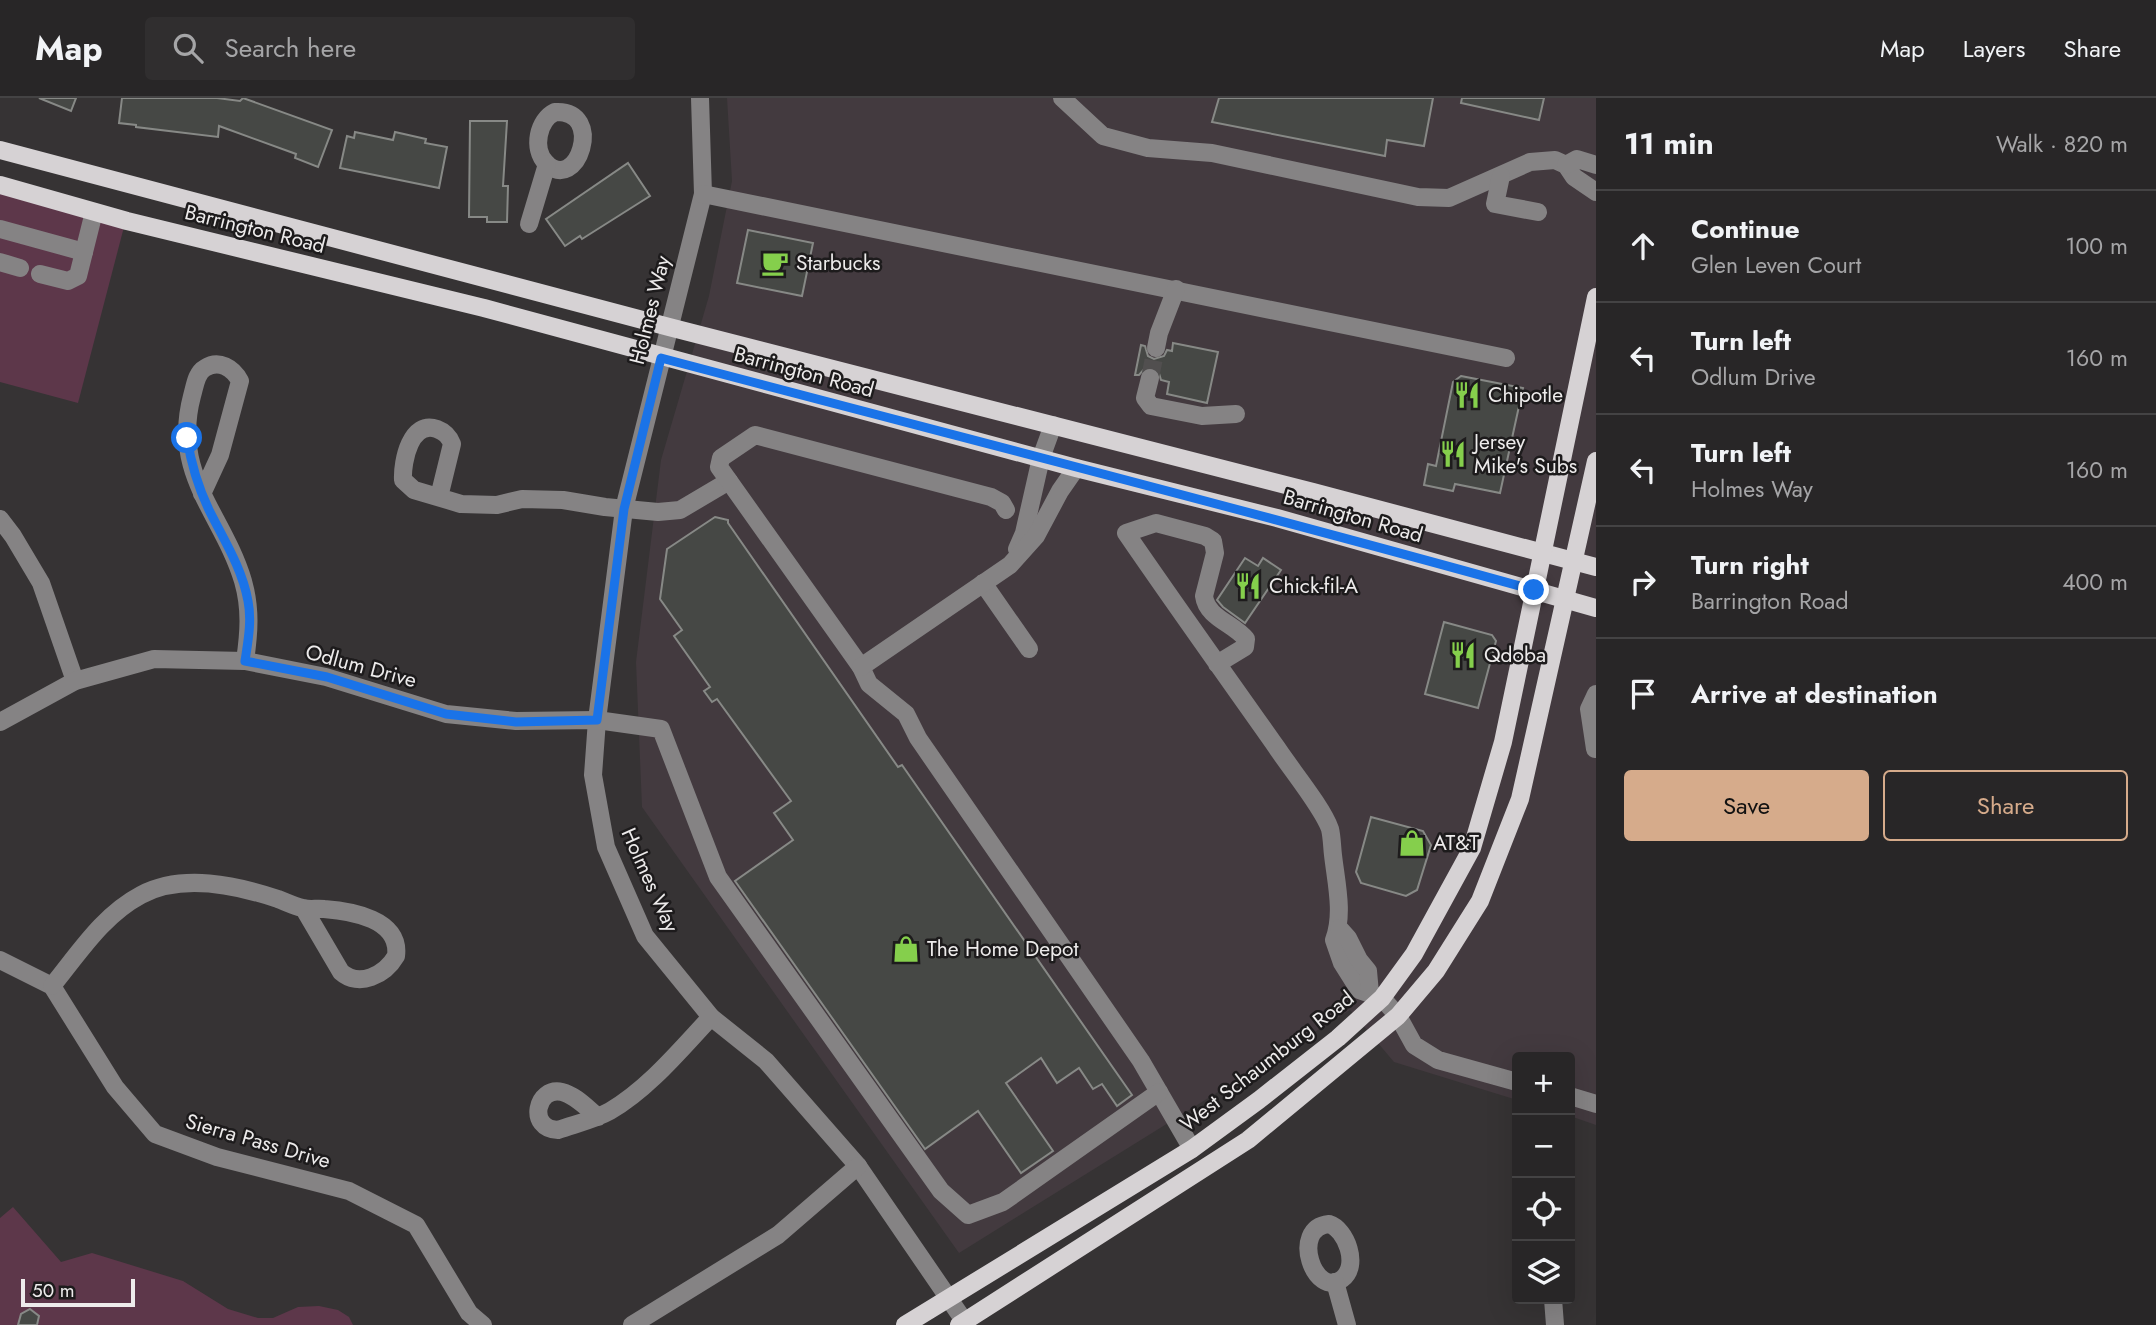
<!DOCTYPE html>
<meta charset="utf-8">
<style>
body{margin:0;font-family:Jost,sans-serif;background:#302e2f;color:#f1f3f6}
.controls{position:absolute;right:21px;bottom:21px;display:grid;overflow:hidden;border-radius:7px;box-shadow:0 7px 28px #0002}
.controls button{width:63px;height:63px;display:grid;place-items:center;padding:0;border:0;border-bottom:2px solid #444344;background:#282627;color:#f1f3f6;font:35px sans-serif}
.scale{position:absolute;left:21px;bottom:18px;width:114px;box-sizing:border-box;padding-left:7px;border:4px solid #edebeb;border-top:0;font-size:19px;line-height:24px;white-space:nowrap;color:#edebeb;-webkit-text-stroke:5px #1d1b1c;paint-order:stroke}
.stop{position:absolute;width:21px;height:21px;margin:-16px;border:5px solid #1a73e8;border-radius:50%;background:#fff}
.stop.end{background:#1a73e8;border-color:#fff;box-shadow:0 2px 7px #0008}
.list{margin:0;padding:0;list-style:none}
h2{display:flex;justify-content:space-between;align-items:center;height:91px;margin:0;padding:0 28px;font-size:30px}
h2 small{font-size:23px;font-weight:400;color:#a5a5a7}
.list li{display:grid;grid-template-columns:46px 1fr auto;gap:21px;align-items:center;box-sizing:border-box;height:112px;padding:0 28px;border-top:2px solid #444344}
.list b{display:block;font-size:26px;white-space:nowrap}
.list p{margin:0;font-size:23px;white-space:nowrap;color:#a5a5a7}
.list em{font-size:23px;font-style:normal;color:#a5a5a7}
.actions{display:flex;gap:14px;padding:21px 28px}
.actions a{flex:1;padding:16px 0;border:2px solid #d6ab8b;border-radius:7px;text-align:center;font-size:24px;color:#d6ab8b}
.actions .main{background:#d6ab8b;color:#111}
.icon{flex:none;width:38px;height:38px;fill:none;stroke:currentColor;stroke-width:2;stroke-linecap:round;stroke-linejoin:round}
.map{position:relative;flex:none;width:1596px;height:1227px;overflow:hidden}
header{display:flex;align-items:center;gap:42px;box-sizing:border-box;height:98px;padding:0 35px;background:#282627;border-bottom:2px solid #444344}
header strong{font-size:33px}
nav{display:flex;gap:38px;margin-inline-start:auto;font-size:24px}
.search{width:490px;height:63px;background:#302e2f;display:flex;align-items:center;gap:18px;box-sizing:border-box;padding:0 24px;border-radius:7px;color:#a5a5a7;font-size:26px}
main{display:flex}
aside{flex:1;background:#282627}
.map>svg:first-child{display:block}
.built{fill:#433a3f}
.green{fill:#5d374a}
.building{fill:#464845;stroke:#878986;stroke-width:2}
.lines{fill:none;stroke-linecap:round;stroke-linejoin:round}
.minor-tunnel{stroke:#514f4f;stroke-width:18;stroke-dasharray:18 9;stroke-linecap:butt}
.minor{stroke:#858384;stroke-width:18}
.major{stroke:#d6d2d4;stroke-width:18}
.route{stroke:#1a73e8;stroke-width:9}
.labels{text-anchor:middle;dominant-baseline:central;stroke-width:5;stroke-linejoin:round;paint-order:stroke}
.street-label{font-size:21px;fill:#edebeb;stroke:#1d1b1c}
.poi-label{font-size:21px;fill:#edebeb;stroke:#1d1b1c;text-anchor:start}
</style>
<header>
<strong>Map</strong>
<div class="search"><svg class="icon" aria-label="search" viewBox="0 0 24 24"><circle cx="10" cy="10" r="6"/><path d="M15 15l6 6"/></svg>Search here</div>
<nav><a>Map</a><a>Layers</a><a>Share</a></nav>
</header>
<main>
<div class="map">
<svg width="1596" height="1227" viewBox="0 0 1596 1227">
<rect width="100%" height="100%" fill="#363334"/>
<!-- built -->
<polygon class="built" points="727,0 1596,0 1596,1027 1570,1018 1570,959 1517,959 1517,1002 1394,964 1350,912 959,1155 642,709 636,564 661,362 709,198 732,83"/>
<!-- green -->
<g class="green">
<polygon points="0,92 125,125 78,305 0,284"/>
<polygon points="13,1109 61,1164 92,1155 183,1183 228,1211 258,1220 273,1220 298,1209 319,1208 338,1212 349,1219 353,1227 0,1227 0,1120"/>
</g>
<!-- building -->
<g class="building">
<polygon points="39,0 76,0 71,13"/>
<polygon points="122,0 217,0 240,3 243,0 332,32 318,69 295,60 296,56 219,28 218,39 136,29 136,27 119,25"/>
<polygon points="1219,0 1433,0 1424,48 1387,42 1385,58 1212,24"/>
<polygon points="1462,0 1544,0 1539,22 1461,5"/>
<polygon points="470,23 507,23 503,88 508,88 507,124 487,124 487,119 469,119"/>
<polygon points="355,34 393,42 395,34 426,41 425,45 447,49 439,90 340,70 347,38 354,40"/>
<polygon points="628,65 650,98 582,141 580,138 565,148 546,121"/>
<polygon points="748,132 813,145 802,198 737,185"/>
<polygon points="1173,245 1218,254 1207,305 1167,296 1169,284 1161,282 1158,272 1153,269 1146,269 1139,277 1135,277 1141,247 1145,248 1148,258 1154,261 1164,258 1167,252 1172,253"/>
<polygon points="1461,278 1523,290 1500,395 1455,386 1453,393 1424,387 1428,366 1436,368 1453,284"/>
<polygon points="715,419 728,422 728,425 898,669 902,667 1132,997 1117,1008 1102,986 1093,991 1079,970 1057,985 1041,960 1006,985 1053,1053 1021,1075 978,1013 925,1051 735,783 793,742 774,715 791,703 717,601 712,604 704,593 710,589 674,538 682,532 660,501 667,451"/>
<polygon points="1245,460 1258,468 1263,460 1281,472 1245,525 1223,509 1217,502"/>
<polygon points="1444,524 1492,537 1496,543 1478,610 1425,596"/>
<polygon points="1371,719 1423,733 1431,747 1417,792 1406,798 1361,785 1356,774"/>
<polygon points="30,1211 39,1218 37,1227 18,1227 21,1216"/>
</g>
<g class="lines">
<!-- minor-tunnel -->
<polyline class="minor-tunnel" points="1150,280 1156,250"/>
<!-- minor -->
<g class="minor">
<polyline points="700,0 703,96 624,411 597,622 593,677 606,749 645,838 711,919 766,963 858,1068 967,1227"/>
<polyline points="1062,0 1103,38 1148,50 1212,55 1418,99 1449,100 1530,64 1555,62 1566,67 1574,79 1596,94"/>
<path d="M 555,14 C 606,11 577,97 546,65 C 532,51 538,22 555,14 Z"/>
<polyline points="1566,67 1577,61 1596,67"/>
<polyline points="1501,78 1495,106 1538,114"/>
<polyline points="703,96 1506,260"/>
<polyline points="529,126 547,66"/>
<polyline points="0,131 84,154"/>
<polyline points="0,164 20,170"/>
<polyline points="40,176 68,183 78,178 94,114"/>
<polyline points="1156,250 1159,235 1176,191"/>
<polyline points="1150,280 1145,300 1151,308 1202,318 1236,316"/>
<path d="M 202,396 L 220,357 L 240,283 C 233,270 219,261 205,270 C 196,275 195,288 192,298 C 171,377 223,416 243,483 C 251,511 249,535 245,563"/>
<path d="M 439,399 L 452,346 C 449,338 445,334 437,331 C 411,321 402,363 403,382 L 414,392 L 461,406 L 497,407 L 522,401 L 563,402 L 605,409 L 658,414 L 680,412 L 729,383"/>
<polyline points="1006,412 1002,405 991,399 755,337 721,360 719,369 861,569 869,586 906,616 918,640 1141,963 1192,1051"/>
<polyline points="0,421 13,438 41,485 75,583"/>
<polyline points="1017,451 1024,435 1041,360 1053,327"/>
<polyline points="983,485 1029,551"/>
<path d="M 1217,566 L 1245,549 L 1246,541 C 1233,525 1207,520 1204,498 L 1215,455 L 1213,443 L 1205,438 L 1156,425 L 1126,435 C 1176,508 1227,579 1277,650 C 1290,670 1323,710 1330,731 C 1332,739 1332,749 1333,757 C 1336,784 1344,816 1334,842 L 1342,865 L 1359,892 L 1382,900 L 1398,918 L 1414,947 L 1438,962 L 1517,984"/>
<polyline points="861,569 1010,467 1036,438 1060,393 1076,370"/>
<polyline points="0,624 75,583 154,561 245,563 326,579 446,616 516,623 597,622 661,631 718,779 941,1093 968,1117 1003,1104 1159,994"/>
<polyline points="1595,651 1589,611 1596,596"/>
<polyline points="1339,830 1348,840 1359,862 1368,873 1370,895"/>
<polyline points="0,862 52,888 115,989 155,1036 217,1059 349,1093 416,1127 469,1215 483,1227"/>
<path d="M 52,888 C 79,855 103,817 141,797 C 182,775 236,787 278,801 C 286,804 294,808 303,810 C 310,812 317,810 324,811 C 351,813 401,821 396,858 C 385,877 359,890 341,874 L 304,811"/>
<polyline points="1570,998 1596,1006"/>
<path d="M 598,1019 C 587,1010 575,997 562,994 C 536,988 527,1031 558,1032 C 575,1026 594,1022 610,1013 C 649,990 680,952 711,919"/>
<path d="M 1329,1126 C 1346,1131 1360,1168 1342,1181 C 1315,1202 1289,1130 1329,1126 Z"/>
<polyline points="1335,1184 1347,1227"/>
<polyline points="1553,1201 1555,1227"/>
<polyline points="632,1227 778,1137 858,1068"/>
</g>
<!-- major -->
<g class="major">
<polyline points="0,52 669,229 1313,394 1596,469"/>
<polyline points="0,87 127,123 484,210 1076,370 1277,420 1596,510"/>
<polyline points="905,1227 1192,1051 1259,1002 1338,940 1382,900 1414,856 1472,750 1503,644 1596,199"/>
<polyline points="959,1227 1248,1042 1398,918 1436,873 1480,803 1520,701 1596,363"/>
</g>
</g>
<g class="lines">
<!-- route -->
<path class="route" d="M 187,340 C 191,365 198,389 209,412 C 224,442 242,470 248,503 C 252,523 248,543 245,563 L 327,579 L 446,616 L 516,624 L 597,622 L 624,411 L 661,260 C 952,337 1244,411 1534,492"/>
</g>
<!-- icons -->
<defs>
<symbol id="cafe-bare" viewBox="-9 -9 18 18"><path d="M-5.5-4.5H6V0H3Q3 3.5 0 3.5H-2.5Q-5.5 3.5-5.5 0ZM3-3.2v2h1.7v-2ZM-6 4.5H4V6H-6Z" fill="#85cf4c" stroke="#1d1b1c" stroke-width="2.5" paint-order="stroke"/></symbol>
<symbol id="restaurant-bare" viewBox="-9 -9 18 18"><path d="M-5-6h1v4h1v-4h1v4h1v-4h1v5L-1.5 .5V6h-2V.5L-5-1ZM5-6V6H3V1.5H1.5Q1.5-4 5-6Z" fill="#85cf4c" stroke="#1d1b1c" stroke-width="2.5" paint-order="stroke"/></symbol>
<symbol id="shop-bare" viewBox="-9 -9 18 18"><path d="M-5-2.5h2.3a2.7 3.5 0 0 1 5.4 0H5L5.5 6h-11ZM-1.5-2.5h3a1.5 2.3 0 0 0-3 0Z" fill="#85cf4c" stroke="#1d1b1c" stroke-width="2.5" paint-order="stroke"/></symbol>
</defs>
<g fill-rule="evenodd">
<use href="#cafe-bare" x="756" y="146" width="38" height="38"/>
<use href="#restaurant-bare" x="1448" y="278" width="38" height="38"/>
<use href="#restaurant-bare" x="1434" y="337" width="38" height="38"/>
<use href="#restaurant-bare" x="1229" y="469" width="38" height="38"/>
<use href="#restaurant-bare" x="1444" y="538" width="38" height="38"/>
<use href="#shop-bare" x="1393" y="726" width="38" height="38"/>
<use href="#shop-bare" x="887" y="832" width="38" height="38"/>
</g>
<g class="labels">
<!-- street labels -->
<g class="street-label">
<text transform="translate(255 131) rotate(14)">Barrington Road</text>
<text transform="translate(650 212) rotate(-76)">Holmes Way</text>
<text transform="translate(804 274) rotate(15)">Barrington Road</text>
<text transform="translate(1353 418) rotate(16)">Barrington Road</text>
<text transform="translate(361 568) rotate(15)">Odlum Drive</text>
<text transform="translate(650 782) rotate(66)">Holmes Way</text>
<text transform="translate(1267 963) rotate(-38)">West Schaumburg Road</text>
<text transform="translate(258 1043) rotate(16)">Sierra Pass Drive</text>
</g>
<!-- poi labels -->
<g class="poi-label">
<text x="796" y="165">Starbucks</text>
<text x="1488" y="297">Chipotle</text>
<text x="1474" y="344">Jersey<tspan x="1474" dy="24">Mike's Subs</tspan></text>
<text x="1269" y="488">Chick-fil-A</text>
<text x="1484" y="557">Qdoba</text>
<text x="1433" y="745">AT&amp;T</text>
<text x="927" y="851">The Home Depot</text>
</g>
</g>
</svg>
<div class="controls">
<button>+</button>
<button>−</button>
<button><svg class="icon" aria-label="locate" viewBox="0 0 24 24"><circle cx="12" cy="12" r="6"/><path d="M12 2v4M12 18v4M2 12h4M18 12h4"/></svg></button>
<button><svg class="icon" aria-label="layers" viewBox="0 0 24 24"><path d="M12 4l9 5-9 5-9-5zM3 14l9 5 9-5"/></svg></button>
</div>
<div class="scale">50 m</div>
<div class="stop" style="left:187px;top:340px"></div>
<div class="stop end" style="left:1534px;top:492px"></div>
</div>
<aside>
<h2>11 min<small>Walk · 820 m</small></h2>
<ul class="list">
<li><svg class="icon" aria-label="ahead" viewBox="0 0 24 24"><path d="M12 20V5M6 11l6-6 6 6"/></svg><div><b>Continue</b><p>Glen Leven Court</p></div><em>100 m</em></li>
<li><svg class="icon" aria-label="left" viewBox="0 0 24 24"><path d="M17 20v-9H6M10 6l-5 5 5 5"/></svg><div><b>Turn left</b><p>Odlum Drive</p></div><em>160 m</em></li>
<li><svg class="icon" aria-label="left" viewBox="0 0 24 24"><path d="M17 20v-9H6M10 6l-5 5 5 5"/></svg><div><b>Turn left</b><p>Holmes Way</p></div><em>160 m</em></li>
<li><svg class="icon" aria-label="right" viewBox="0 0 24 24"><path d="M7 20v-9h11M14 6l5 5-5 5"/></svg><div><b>Turn right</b><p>Barrington Road</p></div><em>400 m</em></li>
<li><svg class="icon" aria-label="arrive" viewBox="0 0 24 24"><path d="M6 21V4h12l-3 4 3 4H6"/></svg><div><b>Arrive at destination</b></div></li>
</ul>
<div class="actions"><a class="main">Save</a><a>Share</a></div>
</aside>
</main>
